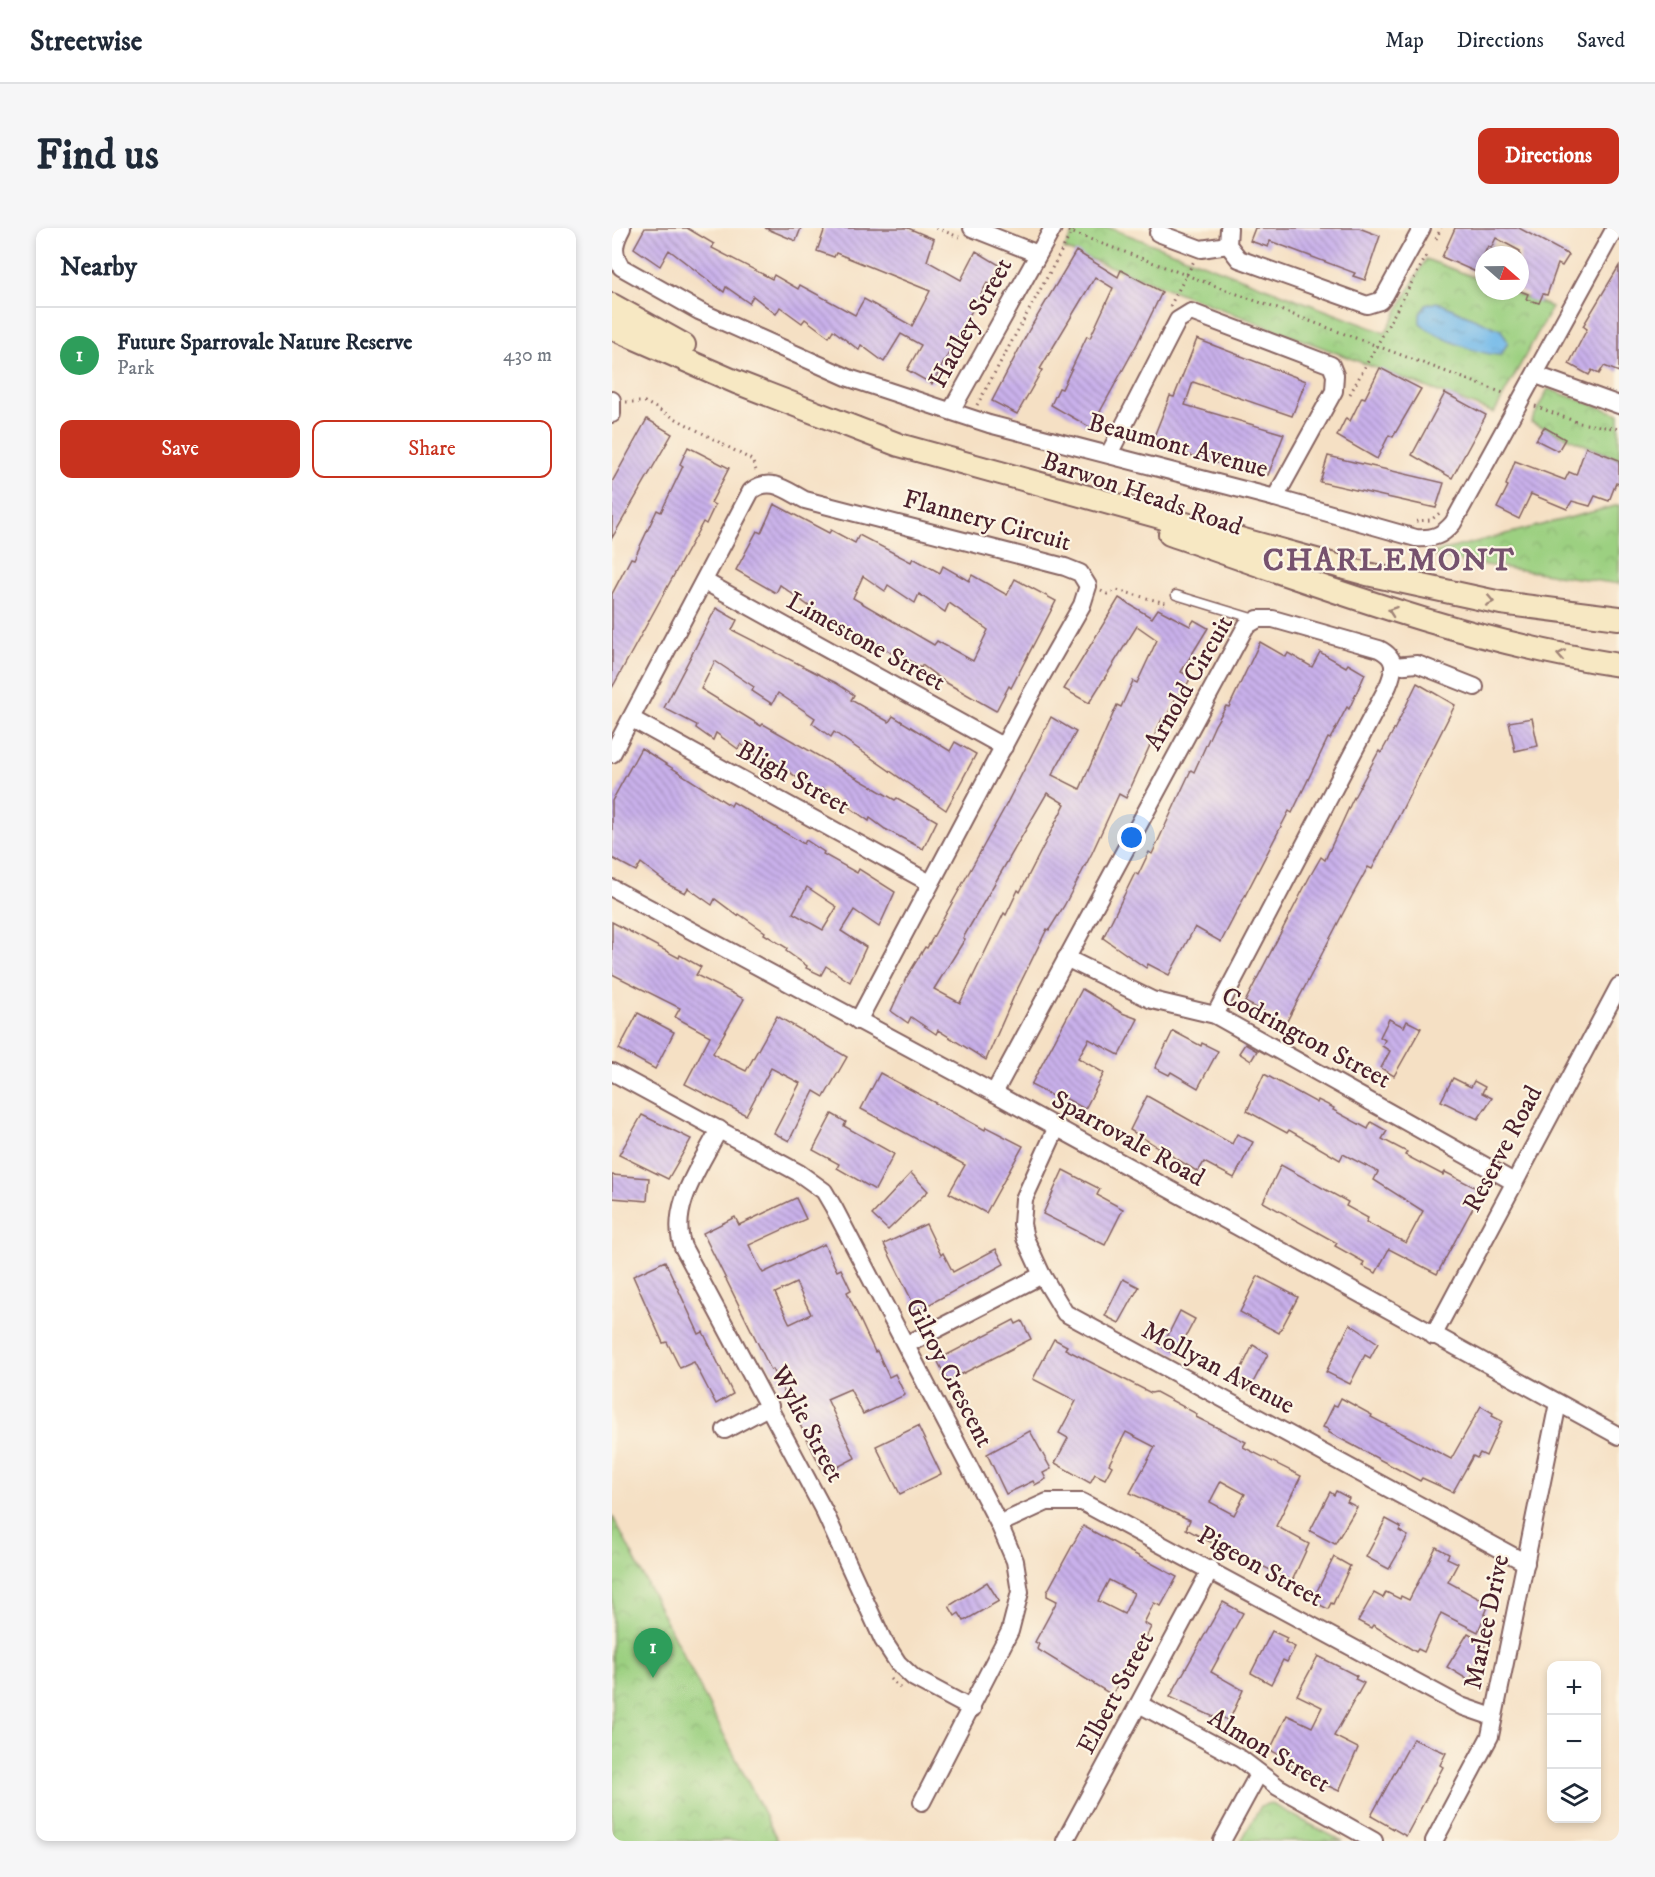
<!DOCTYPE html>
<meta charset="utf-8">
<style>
body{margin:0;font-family:"IM FELL DW Pica",serif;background:#f6f6f7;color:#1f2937}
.controls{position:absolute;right:18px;bottom:18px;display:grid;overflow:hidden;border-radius:12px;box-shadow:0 3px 9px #0003}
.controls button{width:54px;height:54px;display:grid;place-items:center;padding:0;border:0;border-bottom:2px solid #e0e1e3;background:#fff;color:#1f2937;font:30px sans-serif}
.compass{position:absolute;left:863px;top:18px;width:54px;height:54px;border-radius:50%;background:#fff;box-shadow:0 3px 9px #0003;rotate:110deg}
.you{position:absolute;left:520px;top:610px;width:21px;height:21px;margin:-15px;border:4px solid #fff;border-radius:50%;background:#1a73e8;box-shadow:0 0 0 9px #1a73e833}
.badge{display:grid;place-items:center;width:39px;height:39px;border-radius:50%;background:#c8321e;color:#fff;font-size:20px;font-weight:700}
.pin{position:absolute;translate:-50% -50px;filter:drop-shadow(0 2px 3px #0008)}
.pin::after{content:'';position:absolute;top:32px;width:21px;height:18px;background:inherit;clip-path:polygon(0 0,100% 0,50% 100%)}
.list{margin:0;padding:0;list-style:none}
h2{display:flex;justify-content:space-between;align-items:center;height:78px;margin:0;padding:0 24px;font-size:26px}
h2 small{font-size:20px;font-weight:400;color:#747a83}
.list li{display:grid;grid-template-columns:39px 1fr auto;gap:18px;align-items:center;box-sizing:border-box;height:96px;padding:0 24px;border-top:2px solid #e0e1e3}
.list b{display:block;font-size:22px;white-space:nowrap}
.list p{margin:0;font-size:20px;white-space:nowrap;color:#747a83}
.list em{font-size:20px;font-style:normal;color:#747a83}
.actions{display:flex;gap:12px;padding:18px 24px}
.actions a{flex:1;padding:14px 0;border:2px solid #c8321e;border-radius:12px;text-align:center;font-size:21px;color:#c8321e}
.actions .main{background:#c8321e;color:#fff}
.icon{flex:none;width:33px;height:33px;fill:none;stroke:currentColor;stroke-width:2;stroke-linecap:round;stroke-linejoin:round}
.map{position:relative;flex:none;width:1007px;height:1613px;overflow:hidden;border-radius:12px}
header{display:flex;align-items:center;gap:36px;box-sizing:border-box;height:84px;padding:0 30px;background:#fff;border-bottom:2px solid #e0e1e3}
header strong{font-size:28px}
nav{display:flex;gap:33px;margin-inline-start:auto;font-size:21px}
.intro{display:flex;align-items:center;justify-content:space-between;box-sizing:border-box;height:144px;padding:0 36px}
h1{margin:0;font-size:42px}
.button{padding:15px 27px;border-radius:12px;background:#c8321e;color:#fff;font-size:21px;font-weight:700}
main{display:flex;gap:36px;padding:0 36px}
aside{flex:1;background:#fff;border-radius:12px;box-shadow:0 3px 9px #0003}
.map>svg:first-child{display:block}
.park{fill:url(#park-crowns);stroke:#737856;stroke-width:1.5}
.water{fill:url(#water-ripples);stroke:#5e6c8a;stroke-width:1.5}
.building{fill:url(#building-back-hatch);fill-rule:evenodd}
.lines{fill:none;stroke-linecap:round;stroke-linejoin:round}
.service-casing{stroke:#866361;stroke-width:11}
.minor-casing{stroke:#866361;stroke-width:20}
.secondary-casing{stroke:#866361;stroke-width:26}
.path{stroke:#866361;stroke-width:3;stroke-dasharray:1.5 4.5;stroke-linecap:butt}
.service{stroke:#fff;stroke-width:8}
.minor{stroke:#fff;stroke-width:16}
.secondary{stroke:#f7e8c3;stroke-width:22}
.oneway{stroke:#a08477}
.labels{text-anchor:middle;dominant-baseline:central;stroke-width:4.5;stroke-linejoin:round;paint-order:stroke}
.street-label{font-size:26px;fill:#4a1f2b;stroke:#fcf5e5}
.district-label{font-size:32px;font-weight:bold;letter-spacing:1.5px;fill:#76526e;stroke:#fcf5e5}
</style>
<header>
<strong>Streetwise</strong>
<nav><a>Map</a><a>Directions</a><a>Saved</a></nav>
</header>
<div class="intro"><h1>Find us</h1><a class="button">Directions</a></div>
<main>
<aside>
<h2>Nearby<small></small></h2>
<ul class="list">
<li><span class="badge" style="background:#2e9e5b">1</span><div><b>Future Sparrovale Nature Reserve</b><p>Park</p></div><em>430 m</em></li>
</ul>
<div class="actions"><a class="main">Save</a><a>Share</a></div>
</aside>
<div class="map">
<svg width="1007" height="1613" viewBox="0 0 1007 1613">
<defs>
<pattern id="park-crowns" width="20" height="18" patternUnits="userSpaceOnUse" patternTransform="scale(1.5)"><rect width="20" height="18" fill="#9cd081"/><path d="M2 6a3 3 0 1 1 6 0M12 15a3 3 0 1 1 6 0" fill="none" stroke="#88b270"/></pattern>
<pattern id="water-ripples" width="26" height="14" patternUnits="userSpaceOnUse" patternTransform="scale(1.5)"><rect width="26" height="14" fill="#72b9e9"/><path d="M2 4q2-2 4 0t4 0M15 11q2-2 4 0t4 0" fill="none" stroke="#6096bd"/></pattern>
<pattern id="building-back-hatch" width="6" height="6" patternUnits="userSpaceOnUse" patternTransform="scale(1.5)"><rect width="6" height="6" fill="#c9b1eb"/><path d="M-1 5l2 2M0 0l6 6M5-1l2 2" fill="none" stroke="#a58fbf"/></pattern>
</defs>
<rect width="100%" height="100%" fill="#fcf5e5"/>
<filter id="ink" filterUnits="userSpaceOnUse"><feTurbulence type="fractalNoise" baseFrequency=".0167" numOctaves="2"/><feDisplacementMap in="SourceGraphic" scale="12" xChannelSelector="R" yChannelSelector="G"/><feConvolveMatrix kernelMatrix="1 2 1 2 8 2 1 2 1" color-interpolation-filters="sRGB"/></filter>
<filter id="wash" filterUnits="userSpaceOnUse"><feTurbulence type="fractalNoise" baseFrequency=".008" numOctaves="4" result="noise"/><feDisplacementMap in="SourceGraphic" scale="24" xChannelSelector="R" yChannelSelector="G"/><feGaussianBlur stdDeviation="1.35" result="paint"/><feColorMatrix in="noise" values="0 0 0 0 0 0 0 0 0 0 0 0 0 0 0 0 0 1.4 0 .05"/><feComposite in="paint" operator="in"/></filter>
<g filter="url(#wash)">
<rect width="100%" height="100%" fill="#f5e0c4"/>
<!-- park -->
<g class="park">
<polygon points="464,0 498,0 773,105 814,31 872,53 872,63 897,63 940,79 882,185 452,21"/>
<polygon points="936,161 1007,186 1007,231 919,194"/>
<polygon points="1007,277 1007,356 839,332 817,326"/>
<polygon points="0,1287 166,1613 0,1613"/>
<polygon points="658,1575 722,1609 731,1613 629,1613 649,1578"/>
</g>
<!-- water -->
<path class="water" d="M 825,74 L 889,102 L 896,114 L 889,127 C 868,127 824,110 808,95 L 808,86 L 814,77 Z"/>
<g id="blocks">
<!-- building -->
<g class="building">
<polygon points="33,0 75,0 102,16 100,20 160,51 162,47 186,61 188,57 243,87 252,71 300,98 318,63 224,25 222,29 205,23 213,0 296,0 322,11 315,33 349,52 364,23 389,38 378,57 375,55 320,156 295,142 309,117 289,106 272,134 249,117 247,122 221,102 217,109 193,91 190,95 168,79 164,86 141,68 137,75 114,59 112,64 57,22 48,38 22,20"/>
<polygon points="153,0 189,0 184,13"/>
<polygon points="643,0 747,0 768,8 753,52 741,48 743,45 658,13 656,19 638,13"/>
<polygon points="843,0 907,0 957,27 950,38 946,36 935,67 931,66 927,75 914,71 916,66 908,63 908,23 884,10 879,20 876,18 864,44 830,29"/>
<polygon points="464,23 506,49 509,42 550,64 525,116 479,200 439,177 447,160 450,161 475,108 478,110 501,60 483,49 428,141 430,142 405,186 380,173 417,102"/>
<polygon points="1007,38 1007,144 992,138 987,146 980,142 977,147 957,136 975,101 971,98"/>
<polygon points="585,111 694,153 680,188 581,154 573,177 672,206 656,247 624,236 622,240 578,227 541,211 558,168 562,169"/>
<polygon points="768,140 809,161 781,209 777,207 765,231 725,208 734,190 738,193 750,169 753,170"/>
<polygon points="833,165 874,187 840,250 800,227"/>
<polygon points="35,191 60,206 0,310 0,254"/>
<polygon points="932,199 953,211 946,223 924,212"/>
<polygon points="76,219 117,240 99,275 103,277 94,296 91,294 0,460 0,366 19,330 22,331 45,282 49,284 71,238 68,236"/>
<polygon points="974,219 1007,232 1007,256 1004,255 997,273 983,268 978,278 960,273 955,281 919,266 907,291 885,280 896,258 894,257 903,233 953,252 957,244 964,247"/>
<polygon points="716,228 832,255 824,280 708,254"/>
<path d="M 162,276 L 217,305 L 219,302 L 243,315 L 247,307 L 299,334 L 301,330 L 328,345 L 331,338 L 357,353 L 360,347 L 395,367 L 403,351 L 444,373 L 399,460 L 397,458 L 384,483 L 333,454 L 310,437 L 309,440 L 287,425 L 285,429 L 265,415 L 262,420 L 221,392 L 220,395 L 168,357 L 164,365 L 124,342 L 145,303 L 149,305 ZM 251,348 L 273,363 L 276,357 L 303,375 L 307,366 L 333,384 L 337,375 L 376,402 L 361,433 L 325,413 L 322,417 L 241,370 Z"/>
<path d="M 507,370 L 540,390 L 546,381 L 578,398 L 582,392 L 596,400 L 569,444 L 579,449 L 569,468 L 566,466 L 552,493 L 550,491 L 514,570 L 507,566 L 480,625 L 452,678 L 437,702 L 435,701 L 402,768 L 374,832 L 326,802 L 324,806 L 299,789 L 296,795 L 279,783 L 294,750 L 313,719 L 315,720 L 392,581 L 439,489 L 464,504 L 440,547 L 468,561 L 505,477 L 509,479 L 521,453 L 525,455 L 545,412 L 525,398 L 477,475 L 452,461 ZM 435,565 L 453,576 L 408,664 L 406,662 L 394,687 L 392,685 L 348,775 L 322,761 L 353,711 L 351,710 Z"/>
<polygon points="104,380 125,392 120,402 224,455 242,467 239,472 277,494 281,488 338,523 343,514 364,526 334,582 222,504 219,509 200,495 203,490 166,465 160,476 140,463 142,459 103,433 89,461 149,498 151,496 283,572 285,570 325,593 311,621 273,601 258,590 257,593 210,560 207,566 156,528 153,534 129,516 126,521 104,505 101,512 84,500 85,497 52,480"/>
<polygon points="648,414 674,429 676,425 700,439 708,424 734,439 736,436 753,446 737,481 735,479 718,511 716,510 680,585 677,583 609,714 583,699 557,747 536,736 534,740 491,710 523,645 526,647 537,624 540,626 579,542 582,544 603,497 614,478 617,479"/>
<polygon points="805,455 843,477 760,641 756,639 740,668 674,795 633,774 697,650 709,629 713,632 740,573 767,523 769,525 783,500"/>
<polygon points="920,490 926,518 903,523 897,494"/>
<path d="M 29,520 L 119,578 L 121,574 L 192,616 L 194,612 L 212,624 L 211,626 L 245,645 L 247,641 L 283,664 L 267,699 L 242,682 L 229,703 L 254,719 L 238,754 L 214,738 L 209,747 L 194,740 L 195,738 L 174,723 L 175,720 L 152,706 L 153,704 L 127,686 L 126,688 L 103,671 L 100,677 L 76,660 L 73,665 L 59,658 L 29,635 L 24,643 L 0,630 L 0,573 ZM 195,659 L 225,679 L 211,702 L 181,685 Z"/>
<polygon points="0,694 67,730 68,727 89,739 84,747 132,771 101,825 106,829 134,843 165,788 235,829 212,869 202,863 177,913 162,905 188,855 159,840 134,887 73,856 98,808 63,789 68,780 0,746"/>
<polygon points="470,761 510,785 526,791 507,827 477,811 466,830 492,845 473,881 446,866 444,870 419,857"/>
<polygon points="26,785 62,804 43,841 7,821"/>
<polygon points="777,791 792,799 795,793 809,800 782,848 769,840 778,823 770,818 773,812 768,809"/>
<polygon points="561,803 589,818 590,815 606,823 586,860 559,844 557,847 543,840"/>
<polygon points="633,816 645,823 639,833 627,825"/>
<polygon points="268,845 373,902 374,899 411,918 374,985 337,965 353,937 249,881"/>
<polygon points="652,846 705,875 706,872 722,880 721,882 756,901 759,894 775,903 770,911 795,924 793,927 831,947 833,944 870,963 825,1046 777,1021 764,1045 750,1038 752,1034 723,1018 725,1015 651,974 669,937 736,974 734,978 756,990 754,994 794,1015 811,983 762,952 766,944 731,926 728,932 677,902 675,905 635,883"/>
<polygon points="841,850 859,859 862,853 873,859 870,865 880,870 866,891 829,873"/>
<polygon points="535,868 620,916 625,906 641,914 622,950 592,934 586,944 518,902"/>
<polygon points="220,886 234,894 232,898 282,926 263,962 225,940 227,936 201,922"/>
<polygon points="30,887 79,911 56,951 7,927"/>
<polygon points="451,942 488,961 485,967 511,981 493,1017 431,986"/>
<polygon points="299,945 316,963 276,1002 260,987"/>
<polygon points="0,947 37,950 35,973 0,970"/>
<path d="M 184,970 L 194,991 L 137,1017 L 147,1038 L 151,1045 L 212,1016 L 225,1043 L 229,1041 L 239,1062 L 235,1064 L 263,1124 L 265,1123 L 277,1149 L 283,1146 L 293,1167 L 251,1186 L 238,1161 L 215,1171 L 243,1230 L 212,1246 L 161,1141 L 159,1142 L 91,1005 L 123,989 L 127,997 ZM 184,1055 L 199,1086 L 178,1096 L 163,1065 Z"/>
<polygon points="314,996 329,1027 331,1025 341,1044 384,1021 392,1036 305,1083 272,1016"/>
<polygon points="53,1033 87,1106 91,1104 121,1166 104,1176 82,1134 68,1140 55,1114 51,1115 21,1048"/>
<polygon points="646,1048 686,1069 667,1105 628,1084"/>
<polygon points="511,1051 527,1059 507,1095 493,1088"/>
<polygon points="568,1083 583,1091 564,1127 550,1119"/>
<polygon points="402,1092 404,1096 410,1093 419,1111 336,1153 325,1132"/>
<polygon points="738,1096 766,1115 758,1130 753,1127 738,1156 714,1144"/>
<path d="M 442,1111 L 455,1118 L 453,1121 L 492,1141 L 539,1165 L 544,1164 L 585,1186 L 584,1189 L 634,1214 L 631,1219 L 689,1248 L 664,1298 L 697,1316 L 680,1353 L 603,1314 L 602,1316 L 574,1301 L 578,1292 L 518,1265 L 543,1219 L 514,1204 L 497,1236 L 500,1238 L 493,1251 L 483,1246 L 478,1255 L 443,1235 L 456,1210 L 447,1205 L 464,1173 L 421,1151 ZM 609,1253 L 633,1266 L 622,1287 L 598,1274 Z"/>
<polygon points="641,1117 656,1126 637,1162 623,1154"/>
<polygon points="729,1170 760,1187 759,1189 839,1231 869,1178 881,1185 880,1188 890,1193 874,1228 868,1225 865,1230 861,1228 841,1264 810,1250 808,1253 716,1204 718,1202 711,1199 722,1177 725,1178"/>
<polygon points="306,1198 329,1246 288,1266 264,1218"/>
<polygon points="418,1203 439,1241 431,1245 434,1251 423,1257 421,1253 394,1266 375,1226"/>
<polygon points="724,1263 737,1270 735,1274 745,1279 723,1316 698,1303 718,1264 722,1267"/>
<polygon points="774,1291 789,1299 787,1303 796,1308 777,1341 754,1329"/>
<path d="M 471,1298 L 565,1349 L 549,1378 L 542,1375 L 532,1395 L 539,1399 L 509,1458 L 506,1456 L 500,1467 L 425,1421 L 427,1416 L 423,1414 L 445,1373 L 435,1368 L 435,1364 ZM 497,1352 L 522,1365 L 512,1386 L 486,1373 Z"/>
<polygon points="824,1319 837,1326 835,1330 846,1335 836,1354 877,1376 866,1404 829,1385 812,1424 806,1421 804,1424 761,1397 759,1400 746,1393 762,1365 771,1370 774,1364 788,1371 789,1368 797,1372"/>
<polygon points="722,1329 738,1338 721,1376 719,1375 716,1381 702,1374 704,1370 702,1369"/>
<polygon points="375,1354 387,1373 352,1393 347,1385 343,1388 337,1378"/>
<polygon points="611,1374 631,1385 599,1444 631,1462 617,1493 606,1487 604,1490 558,1469"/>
<polygon points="660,1403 675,1410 673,1414 683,1419 675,1434 671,1432 659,1456 639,1445"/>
<polygon points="856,1405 874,1415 858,1453 835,1439"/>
<polygon points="706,1428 745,1448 743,1451 752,1455 722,1508 746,1520 727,1563 678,1540 681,1534 658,1522 675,1487 700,1499 710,1479 685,1467"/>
<polygon points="801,1511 834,1525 828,1537 831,1539 794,1608 759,1588"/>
</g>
</g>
</g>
<g filter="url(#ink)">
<use href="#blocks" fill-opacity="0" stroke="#866361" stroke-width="1.5"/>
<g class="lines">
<defs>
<polyline id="service" points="564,367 643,391"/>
<g id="minor">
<path d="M 10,0 C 2,15 0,24 9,39 L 87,83 L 237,150 L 377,196 L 663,270 L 804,310 C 821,311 830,308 841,295 L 1003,0"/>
<polyline points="360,0 426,26"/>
<polyline points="617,0 616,17 627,31 755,77 768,73 773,67 810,0"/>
<polyline points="546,5 589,21 616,17"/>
<polyline points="924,147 1007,177"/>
<polyline points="0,172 0,186"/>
<polyline points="339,183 441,0"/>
<polyline points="497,226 566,92 579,84 719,137 723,147 722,163 663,270"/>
<polyline points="92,353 392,519"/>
<polyline points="782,438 805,436 863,459"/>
<polyline points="20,491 318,655"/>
<path d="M 0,526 L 139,263 C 158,248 174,262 193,272 L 453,339 L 468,345 L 476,358 L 470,377 L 417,470 L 246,793"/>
<polyline points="0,660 382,865 1007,1208"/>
<polyline points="454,730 540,772 603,787 902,954"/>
<polyline points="0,844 187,945 212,963 222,980 387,1296 403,1333 408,1364 398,1403 310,1574"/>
<path d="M 382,865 L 634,398 L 646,391 L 661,391 L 767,421 C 785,430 783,441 776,458 L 603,787"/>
<path d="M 107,901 C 90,936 56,979 71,1019 L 212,1283 L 271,1412 L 286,1435 L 302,1450 L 360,1481"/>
<polyline points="444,901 412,971 410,996 413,1010 430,1047 453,1085 914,1335"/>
<polyline points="821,1108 1007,758"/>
<polyline points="294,1117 430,1047"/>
<polyline points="113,1202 158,1178"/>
<polyline points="387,1296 435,1274 470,1274 849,1478 881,1489"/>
<polyline points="527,1476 629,1531 666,1559 762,1613"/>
<polyline points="453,1613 599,1341"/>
<polyline points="610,1613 647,1545"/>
<polyline points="822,1613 878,1508 946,1175"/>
</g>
<g id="secondary">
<polyline points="0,77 72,117"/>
<polyline points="0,100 124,154 287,217 755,346 889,375 1007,390"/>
<path d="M 558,306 C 706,357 852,413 1007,437"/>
</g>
</defs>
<!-- service casing -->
<use href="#service" class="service-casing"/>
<!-- minor casing -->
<use href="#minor" class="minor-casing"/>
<!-- secondary casing -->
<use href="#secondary" class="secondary-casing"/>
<!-- path -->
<g class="path">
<polyline points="324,0 347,9"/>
<polyline points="456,3 894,166"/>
<polyline points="824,11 829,0"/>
<polyline points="558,78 582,33"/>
<polyline points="738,166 815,27"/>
<polyline points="14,174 33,174 140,232 145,245"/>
<polyline points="365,177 462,0"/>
<polyline points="923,178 967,195 1007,201"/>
<polyline points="804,293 819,292 830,283"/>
<polyline points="489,363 495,366 505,362 557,376"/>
<polyline points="278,1451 288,1460"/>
</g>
<!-- service -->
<use href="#service" class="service"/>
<!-- minor -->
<use href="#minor" class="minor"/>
<!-- secondary -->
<use href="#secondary" class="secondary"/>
</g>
<!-- one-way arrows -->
<defs><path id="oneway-chevron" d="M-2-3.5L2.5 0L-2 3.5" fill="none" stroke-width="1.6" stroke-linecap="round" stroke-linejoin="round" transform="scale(1.5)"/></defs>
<g class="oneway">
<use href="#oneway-chevron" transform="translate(878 373) rotate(11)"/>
<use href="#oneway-chevron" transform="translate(780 383) rotate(-161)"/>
<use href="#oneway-chevron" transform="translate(949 427) rotate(-169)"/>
</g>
</g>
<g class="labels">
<!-- street labels -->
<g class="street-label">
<text transform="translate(359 95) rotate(-61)">Hadley Street</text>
<text transform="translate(566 218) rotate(15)">Beaumont Avenue</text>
<text transform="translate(530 266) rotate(19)">Barwon Heads Road</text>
<text transform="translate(375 293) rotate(15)">Flannery Circuit</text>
<text transform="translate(254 414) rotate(29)">Limestone Street</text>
<text transform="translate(577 455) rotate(-60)">Arnold Circuit</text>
<text transform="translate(181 550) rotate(29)">Bligh Street</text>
<text transform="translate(694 810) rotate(28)">Codrington Street</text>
<text transform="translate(516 911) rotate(29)">Sparrovale Road</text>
<text transform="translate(891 921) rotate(-62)">Reserve Road</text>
<text transform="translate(606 1140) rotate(28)">Mollyan Avenue</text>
<text transform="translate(337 1145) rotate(63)">Gilroy Crescent</text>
<text transform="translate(195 1196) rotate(62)">Wylie Street</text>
<text transform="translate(648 1339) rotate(29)">Pigeon Street</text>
<text transform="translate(875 1394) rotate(-78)">Marlee Drive</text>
<text transform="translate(504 1465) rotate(-62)">Elbert Street</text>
<text transform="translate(657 1523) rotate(31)">Almon Street</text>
</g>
<!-- district labels -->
<g class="district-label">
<text x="777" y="333">CHARLEMONT</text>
</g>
</g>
</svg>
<div class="controls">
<button>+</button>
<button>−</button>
<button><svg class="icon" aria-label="layers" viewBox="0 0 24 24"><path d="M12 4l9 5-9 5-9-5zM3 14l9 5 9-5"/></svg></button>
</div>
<svg class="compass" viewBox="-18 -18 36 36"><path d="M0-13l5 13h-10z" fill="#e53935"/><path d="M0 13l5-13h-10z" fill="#747a83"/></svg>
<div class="you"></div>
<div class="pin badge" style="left:41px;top:1450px;background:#2e9e5b">1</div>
</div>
</main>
